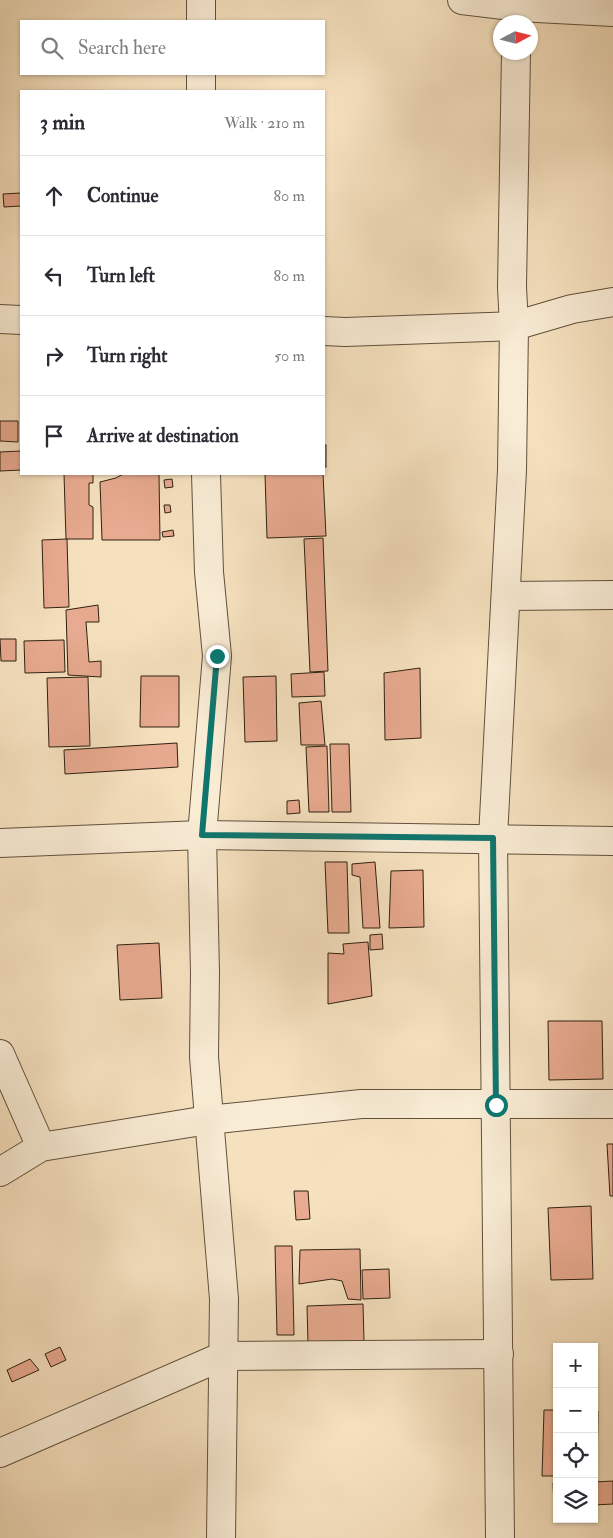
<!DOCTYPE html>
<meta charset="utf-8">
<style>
body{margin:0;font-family:"IM FELL Double Pica",serif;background:#f7f7f7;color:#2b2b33}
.controls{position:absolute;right:15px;bottom:15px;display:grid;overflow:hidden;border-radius:0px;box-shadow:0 1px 4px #0004}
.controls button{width:45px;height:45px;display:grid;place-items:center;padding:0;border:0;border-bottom:1px solid #e1e1e2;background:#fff;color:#2b2b33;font:25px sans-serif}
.compass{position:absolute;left:493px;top:15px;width:45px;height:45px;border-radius:50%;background:#fff;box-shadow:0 1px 4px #0004;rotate:83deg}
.stop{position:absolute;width:15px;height:15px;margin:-11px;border:4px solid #0f766e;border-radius:50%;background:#fff}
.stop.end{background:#0f766e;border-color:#fff;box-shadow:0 1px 5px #0008}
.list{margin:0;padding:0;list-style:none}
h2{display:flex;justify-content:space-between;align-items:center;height:65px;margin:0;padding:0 20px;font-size:21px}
h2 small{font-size:16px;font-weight:400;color:#7c7c81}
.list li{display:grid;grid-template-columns:32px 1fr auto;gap:15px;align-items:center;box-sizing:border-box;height:80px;padding:0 20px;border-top:1px solid #e1e1e2}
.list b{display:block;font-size:19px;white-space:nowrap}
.list em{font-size:16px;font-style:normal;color:#7c7c81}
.icon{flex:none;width:28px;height:28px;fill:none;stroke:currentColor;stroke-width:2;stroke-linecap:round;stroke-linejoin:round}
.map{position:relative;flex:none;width:613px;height:1538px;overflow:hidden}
.search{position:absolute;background:#fff;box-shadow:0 1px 4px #0004;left:20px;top:20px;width:305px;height:55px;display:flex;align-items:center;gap:12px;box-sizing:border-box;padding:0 18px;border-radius:0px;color:#7c7c81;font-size:19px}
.panel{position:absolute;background:#fff;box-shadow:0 1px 4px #0004;left:20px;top:90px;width:305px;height:385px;border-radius:0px}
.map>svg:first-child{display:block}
.building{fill:#e8aa90;stroke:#2f2110}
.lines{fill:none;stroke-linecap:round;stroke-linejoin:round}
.minor-casing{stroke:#61513c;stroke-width:30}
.minor{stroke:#f9ecd5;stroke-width:28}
.route{stroke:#0f766e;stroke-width:6}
</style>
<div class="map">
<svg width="613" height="1538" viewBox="0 0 613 1538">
<rect width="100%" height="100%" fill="#f6e1bf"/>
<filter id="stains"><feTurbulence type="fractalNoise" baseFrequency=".004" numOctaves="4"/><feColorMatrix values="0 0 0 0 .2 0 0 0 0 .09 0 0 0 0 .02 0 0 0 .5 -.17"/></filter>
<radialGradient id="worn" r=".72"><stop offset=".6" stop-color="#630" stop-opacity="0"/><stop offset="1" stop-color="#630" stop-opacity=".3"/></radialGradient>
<!-- building -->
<g class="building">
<polygon points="21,193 21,206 4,207 3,194"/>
<polygon points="0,421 18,421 18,442 0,441"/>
<rect x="324" y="445" width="2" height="22"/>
<polygon points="21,451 21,470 0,471 0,452"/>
<polygon points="64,474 93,474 93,483 89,483 89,505 93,507 93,539 66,539"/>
<polygon points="123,474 159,474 160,540 102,540 100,482 116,478"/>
<polygon points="265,474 323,474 326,536 267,538"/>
<polygon points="172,479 173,487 165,488 164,480"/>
<polygon points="164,505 170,505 171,512 165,513"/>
<polygon points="173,530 174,536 163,537 162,532"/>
<polygon points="323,538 328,671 310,672 304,539"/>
<polygon points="67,539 69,607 44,608 42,540"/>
<polygon points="98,605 99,622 86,622 89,662 101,661 101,677 68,675 66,610"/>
<polygon points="0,639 16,639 16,661 1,661"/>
<polygon points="64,640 65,672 25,673 24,641"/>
<polygon points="420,668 421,738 385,740 384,673"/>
<polygon points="324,672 325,696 292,697 291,674"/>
<polygon points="141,676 179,676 179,727 140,727"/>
<polygon points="276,676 277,741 245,742 243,677"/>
<polygon points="88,677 90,746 49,747 47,678"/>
<polygon points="321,701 325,745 301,745 299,703"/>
<polygon points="177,743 178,767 65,774 64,750"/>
<polygon points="330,744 349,744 351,812 332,812"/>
<polygon points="327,746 329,812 309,812 306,747"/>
<polygon points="299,800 300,813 287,814 287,801"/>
<polygon points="325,862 347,862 349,933 328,933"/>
<polygon points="375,862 380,928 363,928 360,877 352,875 352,864"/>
<polygon points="423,870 424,927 389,928 391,871"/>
<polygon points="382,934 383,949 370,950 370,935"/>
<polygon points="368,942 372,996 328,1004 328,953 344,954 343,944"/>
<polygon points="159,943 162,998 120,1000 117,945"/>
<polygon points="548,1021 602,1021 603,1079 549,1080"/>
<polygon points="607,1144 613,1144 613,1196 610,1196"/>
<polygon points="294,1191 308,1191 310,1219 296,1220"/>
<polygon points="591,1206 593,1279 551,1280 548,1208"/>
<polygon points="275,1246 292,1246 294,1335 277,1335"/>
<polygon points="360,1249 361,1300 348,1299 342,1281 332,1279 299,1284 300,1250"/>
<polygon points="389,1269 390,1298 363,1299 362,1270"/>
<polygon points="363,1304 364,1341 308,1344 307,1306"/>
<polygon points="60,1347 66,1360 51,1367 45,1354"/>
<polygon points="30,1359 39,1370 12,1382 7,1370"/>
<polygon points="544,1410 557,1410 557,1476 542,1476"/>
<polygon points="594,1411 598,1411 597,1477 594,1476"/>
<polygon points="613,1481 613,1504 594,1505 594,1482"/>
<polygon points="553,1483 557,1483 557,1506 554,1506"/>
</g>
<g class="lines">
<defs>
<g id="minor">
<polyline points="201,0 201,21"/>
<polyline points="462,0 518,7 613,12"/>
<polyline points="201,74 201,91"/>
<polyline points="0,319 21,320"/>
<polyline points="324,331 345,332 514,326 572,309 613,302"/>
<polyline points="206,474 209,572 217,656 202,835 205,973 204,1057 224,1299 221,1538"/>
<polyline points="506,596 613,595"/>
<polyline points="0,843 202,835 613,841"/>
<polyline points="0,1054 41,1147"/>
<polyline points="0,1172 41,1147 208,1120 361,1104 613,1104"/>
<polyline points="0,1453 223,1356 499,1354"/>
<polyline points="500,1538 493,838 512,470 514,326 512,287 516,52"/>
</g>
</defs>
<!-- minor casing -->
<use href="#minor" class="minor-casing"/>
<!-- minor -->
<use href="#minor" class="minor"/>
</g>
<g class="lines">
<!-- route -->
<polyline class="route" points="217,656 202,835 493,838 496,1105"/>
</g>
<rect width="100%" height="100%" filter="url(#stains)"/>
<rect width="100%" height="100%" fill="url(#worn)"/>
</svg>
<div class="controls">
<button>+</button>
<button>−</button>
<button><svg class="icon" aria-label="locate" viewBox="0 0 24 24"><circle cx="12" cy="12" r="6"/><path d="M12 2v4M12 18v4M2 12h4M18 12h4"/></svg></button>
<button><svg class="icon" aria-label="layers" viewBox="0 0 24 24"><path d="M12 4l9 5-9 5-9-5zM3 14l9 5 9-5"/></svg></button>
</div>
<svg class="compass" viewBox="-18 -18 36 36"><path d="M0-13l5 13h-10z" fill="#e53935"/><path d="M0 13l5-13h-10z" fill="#7c7c81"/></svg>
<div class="stop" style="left:496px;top:1105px"></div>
<div class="stop end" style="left:217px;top:656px"></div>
<div class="search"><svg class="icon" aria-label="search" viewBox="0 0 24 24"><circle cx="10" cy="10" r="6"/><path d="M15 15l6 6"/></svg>Search here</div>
<section class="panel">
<h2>3 min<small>Walk · 210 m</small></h2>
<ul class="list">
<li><svg class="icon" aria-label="ahead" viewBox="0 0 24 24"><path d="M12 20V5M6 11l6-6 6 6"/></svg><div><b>Continue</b></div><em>80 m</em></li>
<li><svg class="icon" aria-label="left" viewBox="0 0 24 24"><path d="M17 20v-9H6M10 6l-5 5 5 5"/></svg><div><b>Turn left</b></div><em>80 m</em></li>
<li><svg class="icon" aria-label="right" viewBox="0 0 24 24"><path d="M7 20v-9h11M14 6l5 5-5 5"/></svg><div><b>Turn right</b></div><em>50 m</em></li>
<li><svg class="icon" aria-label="arrive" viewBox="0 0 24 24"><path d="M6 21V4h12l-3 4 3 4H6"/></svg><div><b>Arrive at destination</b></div></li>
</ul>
</section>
</div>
